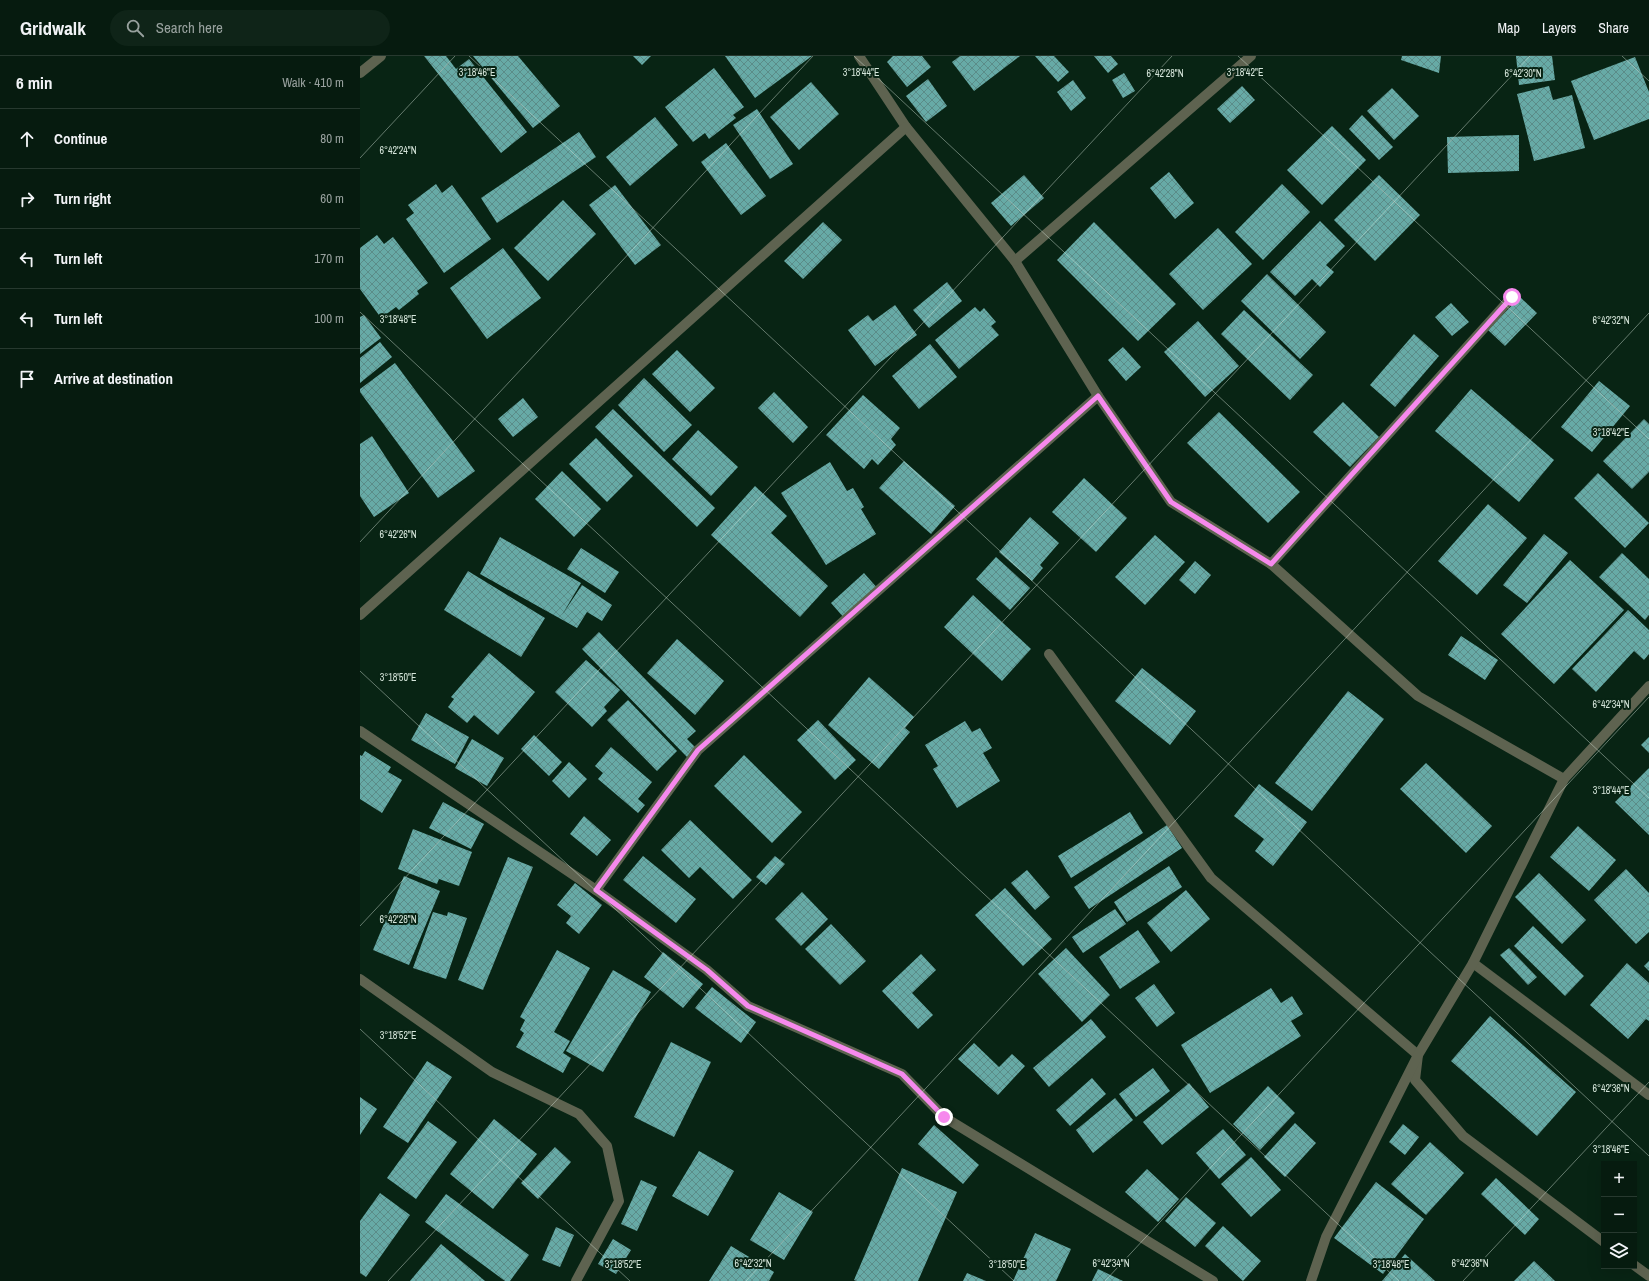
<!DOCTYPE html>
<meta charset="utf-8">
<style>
body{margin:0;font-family:"Archivo Narrow",sans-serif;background:#0f2418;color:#f1f3f6}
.controls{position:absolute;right:12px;bottom:12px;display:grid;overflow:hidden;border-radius:0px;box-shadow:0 4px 16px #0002}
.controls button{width:36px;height:36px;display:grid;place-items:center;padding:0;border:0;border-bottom:1px solid #27392f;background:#061b0f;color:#f1f3f6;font:20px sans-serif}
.stop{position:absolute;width:12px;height:12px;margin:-9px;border:3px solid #f689ed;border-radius:50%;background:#fff}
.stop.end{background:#f689ed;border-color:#fff;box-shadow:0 1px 4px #0008}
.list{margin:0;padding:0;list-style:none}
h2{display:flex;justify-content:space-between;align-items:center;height:52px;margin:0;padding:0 16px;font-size:17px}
h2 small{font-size:13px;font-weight:400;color:#98a19e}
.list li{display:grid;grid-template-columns:26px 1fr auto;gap:12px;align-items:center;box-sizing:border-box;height:60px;padding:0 16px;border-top:1px solid #27392f}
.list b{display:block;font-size:15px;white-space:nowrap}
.list em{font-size:13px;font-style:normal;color:#98a19e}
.icon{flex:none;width:22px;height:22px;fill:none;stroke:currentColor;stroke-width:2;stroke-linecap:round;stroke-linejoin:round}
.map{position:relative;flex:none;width:1289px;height:1225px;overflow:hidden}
header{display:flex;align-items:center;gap:24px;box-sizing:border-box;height:56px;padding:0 20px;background:#061b0f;border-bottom:1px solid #27392f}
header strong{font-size:19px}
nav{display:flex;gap:22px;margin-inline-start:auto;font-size:14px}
.search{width:280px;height:36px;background:#0f2418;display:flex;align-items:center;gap:10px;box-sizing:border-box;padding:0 14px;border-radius:22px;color:#98a19e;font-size:15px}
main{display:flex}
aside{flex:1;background:#061b0f}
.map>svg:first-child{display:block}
.building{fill:url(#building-cross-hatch)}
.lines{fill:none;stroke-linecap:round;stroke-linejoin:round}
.minor{stroke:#5e6350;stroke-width:10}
.route{stroke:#f689ed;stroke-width:5}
.ticks{fill:none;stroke:#d5e5da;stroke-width:1;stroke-opacity:0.45}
.ticks-label{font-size:10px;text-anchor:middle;fill:#d5e5da;stroke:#082414;stroke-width:4;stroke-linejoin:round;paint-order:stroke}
</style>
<header>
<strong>Gridwalk</strong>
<div class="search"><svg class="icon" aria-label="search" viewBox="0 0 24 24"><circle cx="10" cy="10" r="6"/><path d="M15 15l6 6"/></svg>Search here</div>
<nav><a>Map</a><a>Layers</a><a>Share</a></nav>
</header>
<main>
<aside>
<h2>6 min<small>Walk · 410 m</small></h2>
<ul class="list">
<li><svg class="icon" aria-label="ahead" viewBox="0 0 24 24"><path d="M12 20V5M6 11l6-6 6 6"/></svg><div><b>Continue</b></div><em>80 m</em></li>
<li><svg class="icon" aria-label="right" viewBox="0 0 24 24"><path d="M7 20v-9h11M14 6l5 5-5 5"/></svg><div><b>Turn right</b></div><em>60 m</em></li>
<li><svg class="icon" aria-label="left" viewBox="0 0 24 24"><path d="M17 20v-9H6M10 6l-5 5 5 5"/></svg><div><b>Turn left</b></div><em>170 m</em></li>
<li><svg class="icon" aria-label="left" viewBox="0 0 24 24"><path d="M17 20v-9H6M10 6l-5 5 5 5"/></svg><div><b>Turn left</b></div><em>100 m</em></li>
<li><svg class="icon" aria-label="arrive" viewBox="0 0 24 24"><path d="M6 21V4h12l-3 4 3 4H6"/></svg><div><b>Arrive at destination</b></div></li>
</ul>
</aside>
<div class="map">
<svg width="1289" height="1225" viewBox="0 0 1289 1225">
<defs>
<pattern id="building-cross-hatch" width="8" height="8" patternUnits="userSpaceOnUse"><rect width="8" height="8" fill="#67aaa6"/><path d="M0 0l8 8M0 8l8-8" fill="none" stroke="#5b8c88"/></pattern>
</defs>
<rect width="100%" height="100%" fill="#082414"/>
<!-- building -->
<g class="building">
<polygon points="64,0 86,0 96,13 109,3 167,76 141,97"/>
<polygon points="113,0 158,0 200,50 173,72"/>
<polygon points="273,0 291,0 282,9"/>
<polygon points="365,0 452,0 395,42"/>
<polygon points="533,0 562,0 571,11 547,31 527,6"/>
<polygon points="600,0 660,0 614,35 592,6"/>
<polygon points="675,0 694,0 709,16 698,26"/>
<polygon points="734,0 751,0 758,8 748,17"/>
<polygon points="1042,0 1081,0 1079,17 1041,4"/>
<polygon points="1156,0 1192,0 1195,24 1159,29"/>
<polygon points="1275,1 1289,36 1289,63 1234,84 1211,25"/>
<polygon points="354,12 384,51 373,59 376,62 349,83 345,77 333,86 305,51"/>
<polygon points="764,17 775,35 763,42 752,24"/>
<polygon points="568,23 587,50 566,66 546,40"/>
<polygon points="713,24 726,42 711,55 697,36"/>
<polygon points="451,26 479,58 439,94 410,61"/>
<polygon points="882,30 895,44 870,67 857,53"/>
<polygon points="1189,30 1193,44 1212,39 1225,92 1174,105 1157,38"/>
<polygon points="1032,32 1059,60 1034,84 1007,55"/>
<polygon points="397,53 433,108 410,123 373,69"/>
<polygon points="1002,59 1033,91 1019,104 989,73"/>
<polygon points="295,61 318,89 270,130 246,101"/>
<polygon points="972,70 1006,104 962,149 927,114"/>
<polygon points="219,76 236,101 137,167 121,142"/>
<polygon points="1159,79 1159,115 1088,117 1087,81"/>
<polygon points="366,87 406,140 381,159 341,106"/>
<polygon points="809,116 834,147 815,163 790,132"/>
<polygon points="664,119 684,142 651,170 631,147"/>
<polygon points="1019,119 1060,159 1015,205 974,164"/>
<polygon points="76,128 82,137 92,129 131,183 84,217 46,163 54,157 48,149"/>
<polygon points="922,128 950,156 903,204 875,176"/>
<polygon points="255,129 301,189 275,209 229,149"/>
<polygon points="203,144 236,178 188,225 154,192"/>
<polygon points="960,165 985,190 966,209 974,216 960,231 952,223 935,240 910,216"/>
<polygon points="463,166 482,184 443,223 424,205"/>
<polygon points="734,166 816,248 778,285 697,204"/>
<polygon points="858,172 892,208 843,254 809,218"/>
<polygon points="17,179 24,188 33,181 68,227 57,235 59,238 39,254 36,251 21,262 0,233 0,192"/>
<polygon points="143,192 181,242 127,283 90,232"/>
<polygon points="907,218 966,276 940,303 881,245"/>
<polygon points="587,226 602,245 569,272 553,254"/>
<polygon points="1160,241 1177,257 1145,290 1128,274"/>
<polygon points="1091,247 1109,266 1092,280 1075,261"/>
<polygon points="535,249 557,279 515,310 488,274 508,259 513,265"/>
<polygon points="615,251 620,256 624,252 636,266 631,270 639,279 599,313 575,284"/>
<polygon points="884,254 953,319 930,344 861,278"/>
<polygon points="4,259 21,282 0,298 0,261"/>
<polygon points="838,265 879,310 845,341 804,296"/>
<polygon points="1054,278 1079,300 1035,351 1010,329"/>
<polygon points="20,286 32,301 0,327 0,302"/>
<polygon points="570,288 597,321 559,353 532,320"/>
<polygon points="763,291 781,311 766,325 748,304"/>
<polygon points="317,294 355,332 330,356 292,318"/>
<polygon points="35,307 115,415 78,442 0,336 0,333"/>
<polygon points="284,322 332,369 304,396 258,349"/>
<polygon points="1239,325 1270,350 1232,396 1201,371"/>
<polygon points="1111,333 1194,404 1159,446 1075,375"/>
<polygon points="414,336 448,371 433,387 398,352"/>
<polygon points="503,339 540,372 531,383 536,389 518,409 512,403 504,413 466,379"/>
<polygon points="163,342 178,361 153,381 138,363"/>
<polygon points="983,346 1019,381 990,411 953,376"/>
<polygon points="253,353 355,452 337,471 235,371"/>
<polygon points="859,356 940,436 908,467 827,387"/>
<polygon points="1284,363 1289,368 1289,416 1272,433 1243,405"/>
<polygon points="338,374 378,411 351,440 312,403"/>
<polygon points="12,380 49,437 14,461 0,440 0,388"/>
<polygon points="236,382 273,420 247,446 209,408"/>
<polygon points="544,405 595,450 571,478 519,432"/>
<polygon points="470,406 487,435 493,432 504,451 501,453 516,478 466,509 421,437"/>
<polygon points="202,415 241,453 214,481 175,443"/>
<polygon points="1238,417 1289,467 1265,492 1214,442"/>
<polygon points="724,422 767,462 736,496 692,456"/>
<polygon points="395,430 427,460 411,477 468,530 440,561 351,479"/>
<polygon points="1128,448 1167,482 1117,539 1078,505"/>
<polygon points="670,461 699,487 680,509 683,512 672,525 639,496"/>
<polygon points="1184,478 1208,497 1167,547 1143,529"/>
<polygon points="795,479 825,506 785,549 755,521"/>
<polygon points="140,481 221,527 202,559 222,529 252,549 242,565 227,556 217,572 120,518"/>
<polygon points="221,492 259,516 245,537 207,513"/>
<polygon points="1262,497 1289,523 1289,559 1285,564 1239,521"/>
<polygon points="636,501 670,532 650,554 616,523"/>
<polygon points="1210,504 1264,554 1194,628 1141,578"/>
<polygon points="835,505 851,519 835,538 819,524"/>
<polygon points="108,515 185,562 161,601 84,554"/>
<polygon points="504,517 519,534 485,563 471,547"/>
<polygon points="613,539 671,593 642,625 584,571"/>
<polygon points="1268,554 1289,574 1289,598 1284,604 1274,595 1236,636 1212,613"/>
<polygon points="239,576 336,675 327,683 336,692 327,701 222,593"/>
<polygon points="1101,580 1138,604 1125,624 1088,599"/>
<polygon points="317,583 364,625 335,659 287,617"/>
<polygon points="129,597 175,636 138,679 114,659 107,667 88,651 94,643 91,641"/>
<polygon points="226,604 260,634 244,651 247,655 232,671 195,636"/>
<polygon points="782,612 836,655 810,689 755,645"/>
<polygon points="509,621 554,661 545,672 550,676 519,713 468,669"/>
<polygon points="988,635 1024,663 952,755 915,727"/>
<polygon points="268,644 317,695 297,715 247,664"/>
<polygon points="66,657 109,681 95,708 51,684"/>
<polygon points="458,664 496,704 475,724 437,684"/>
<polygon points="605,665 612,676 620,672 632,692 623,697 640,725 597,752 573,713 578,710 565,689"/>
<polygon points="174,679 202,706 189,720 161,693"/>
<polygon points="1289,681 1289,697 1281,689"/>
<polygon points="112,683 144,702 127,730 95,712"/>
<polygon points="251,691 292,726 278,743 285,749 278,757 238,723 243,717 235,710"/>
<polygon points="5,695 31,711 28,716 42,724 22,757 0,743 0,699 2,700"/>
<polygon points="384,699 442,756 412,787 354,730"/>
<polygon points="209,706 227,723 209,742 192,725"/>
<polygon points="1066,707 1132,770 1106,797 1040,733"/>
<polygon points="1289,712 1289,779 1255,746"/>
<polygon points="899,728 947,766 913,810 895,795 904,783 874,760"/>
<polygon points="83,746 124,768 111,793 69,772"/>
<polygon points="770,756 783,777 711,822 698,800"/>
<polygon points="224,760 251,784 237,800 210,778"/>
<polygon points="330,764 392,824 373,843 340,811 329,822 301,794"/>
<polygon points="807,769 822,792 729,853 714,831"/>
<polygon points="1218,770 1256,804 1229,835 1190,801"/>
<polygon points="53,773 112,796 99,830 79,823 77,828 38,813"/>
<polygon points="283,800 336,843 316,867 263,824"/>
<polygon points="415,800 425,808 406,829 396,821"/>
<polygon points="148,801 173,811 123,934 98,924"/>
<polygon points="809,810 822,831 767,866 754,846"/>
<polygon points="1266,813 1289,837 1289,876 1276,888 1234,844"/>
<polygon points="667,814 690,841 675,854 651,827"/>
<polygon points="1179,817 1226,864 1202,888 1155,841"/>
<polygon points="44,820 80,835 49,909 13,894"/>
<polygon points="215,827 242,849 219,878 206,867 211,860 197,849"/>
<polygon points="645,832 692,883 663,910 615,859"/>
<polygon points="826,834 850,863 811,896 787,867"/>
<polygon points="442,836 468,863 441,890 415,863"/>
<polygon points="755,853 766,868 723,897 712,881"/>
<polygon points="73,856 87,860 88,856 107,862 86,923 53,912"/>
<polygon points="471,868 506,905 480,929 445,893"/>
<polygon points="1173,870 1224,920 1205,940 1154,890"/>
<polygon points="778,874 800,906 760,933 739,901"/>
<polygon points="706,892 750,939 722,966 678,918"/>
<polygon points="1149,892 1177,921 1168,929 1140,899"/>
<polygon points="197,894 230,912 194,976 210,985 203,997 211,1002 203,1017 156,991 164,977 160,974 165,964 160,961"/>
<polygon points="303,896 343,928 323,952 284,921"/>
<polygon points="561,898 576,914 552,937 573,959 558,973 522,935"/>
<polygon points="1289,905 1289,915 1284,910"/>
<polygon points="1267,907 1289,927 1289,965 1286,963 1268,983 1230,949"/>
<polygon points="253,914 291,936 243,1016 206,995"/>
<polygon points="794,928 815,957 797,971 775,942"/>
<polygon points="352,931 396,966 381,987 335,952"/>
<polygon points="911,932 921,947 932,940 943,958 931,965 941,980 850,1037 821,989"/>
<polygon points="1130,960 1216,1036 1177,1080 1091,1005"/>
<polygon points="731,963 746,981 689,1031 673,1012"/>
<polygon points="311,986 351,1006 314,1081 274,1061"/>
<polygon points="614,987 639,1011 652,998 665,1010 638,1039 598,1003"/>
<polygon points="67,1005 92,1021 48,1087 23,1071"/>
<polygon points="793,1012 810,1035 776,1061 759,1038"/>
<polygon points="732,1022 746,1038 710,1070 696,1054"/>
<polygon points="829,1027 849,1051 802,1089 783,1066"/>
<polygon points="908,1030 935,1057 900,1094 873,1068"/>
<polygon points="0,1041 17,1053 0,1079"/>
<polygon points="755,1042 773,1064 733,1097 716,1074"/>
<polygon points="134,1063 177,1098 133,1153 90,1118"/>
<polygon points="68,1065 97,1086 56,1143 27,1122"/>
<polygon points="935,1067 956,1087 925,1121 904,1101"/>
<polygon points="1043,1068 1059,1081 1045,1099 1029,1086"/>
<polygon points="574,1069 619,1109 603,1128 558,1088"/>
<polygon points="863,1073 886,1099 859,1123 836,1097"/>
<polygon points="1070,1086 1104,1117 1066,1159 1031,1128"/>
<polygon points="195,1091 211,1106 178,1143 161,1127"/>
<polygon points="339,1095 374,1115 348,1160 312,1140"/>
<polygon points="891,1101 921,1134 891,1161 861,1128"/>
<polygon points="542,1112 597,1136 558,1225 496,1225 494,1224"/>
<polygon points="787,1113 819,1143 798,1166 765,1136"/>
<polygon points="1136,1122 1179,1163 1165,1179 1121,1138"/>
<polygon points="281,1124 297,1131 277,1175 261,1168"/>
<polygon points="1016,1126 1064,1163 1023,1218 974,1182"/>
<polygon points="419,1136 453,1156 424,1204 390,1184"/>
<polygon points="20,1137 50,1159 6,1221 0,1217 0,1165"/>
<polygon points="86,1138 169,1199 150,1225 145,1225 65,1166"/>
<polygon points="826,1141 856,1167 835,1191 805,1165"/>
<polygon points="863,1170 901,1205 883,1225 845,1190"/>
<polygon points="196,1171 214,1179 200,1211 182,1204"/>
<polygon points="675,1177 711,1193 696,1225 653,1225"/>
<polygon points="253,1183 271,1194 256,1218 238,1208"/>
<polygon points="81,1188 125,1225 50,1225"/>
<polygon points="371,1190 414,1216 409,1225 349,1225"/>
<polygon points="1045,1198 1075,1225 1022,1225"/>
<polygon points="1174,1205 1195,1225 1154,1225"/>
<polygon points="738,1213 763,1225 732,1225"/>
<polygon points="607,1217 626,1225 603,1225"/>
</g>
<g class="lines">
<!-- minor -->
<g class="minor">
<polyline points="499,0 546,71 655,205 738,340 811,446 911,508 1058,640 1204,723"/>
<polyline points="0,17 21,0"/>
<polyline points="655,205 891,0"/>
<polyline points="911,508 1152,241"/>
<polyline points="0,559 546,71"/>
<polyline points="689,598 851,822 1058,999 1055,1024 1103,1080 1244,1186"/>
<polyline points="0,675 236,834 347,914 388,950 542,1018 584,1061 853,1225"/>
<polyline points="236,834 338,694 738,340"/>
<polyline points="1113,907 1289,1039"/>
<polyline points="0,923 132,1016 219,1058 247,1090 259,1145 216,1225"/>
<polyline points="1274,1209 1289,1220"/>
<polyline points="951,1225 966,1181 1058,999 1113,907 1204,723 1289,630"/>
</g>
</g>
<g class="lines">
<!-- route -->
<polyline class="route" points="584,1061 542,1018 388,950 347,914 236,834 338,694 738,340 811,446 911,508 1152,241"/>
</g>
<!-- ticks -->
<path class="ticks" d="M 109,0 L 1289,1100M 494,0 L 1289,742M 878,0 L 1289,383M 1262,0 L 1289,25M 0,102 L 95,0M 0,256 L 1039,1225M 0,486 L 453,0M 0,615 L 654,1225M 0,870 L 812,0M 0,973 L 270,1225M 28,1225 L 1170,0M 386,1225 L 1289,257M 745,1225 L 1289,641M 1103,1225 L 1289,1026"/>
<g class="ticks-label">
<text x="117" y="20">3°18'46"E</text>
<text x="501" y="20">3°18'44"E</text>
<text x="885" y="20">3°18'42"E</text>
<text x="805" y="21">6°42'28"N</text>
<text x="1163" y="21">6°42'30"N</text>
<text x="38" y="98">6°42'24"N</text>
<text x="38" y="267">3°18'48"E</text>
<text x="1251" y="268">6°42'32"N</text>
<text x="1251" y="380">3°18'42"E</text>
<text x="38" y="482">6°42'26"N</text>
<text x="38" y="625">3°18'50"E</text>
<text x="1251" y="652">6°42'34"N</text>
<text x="1251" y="738">3°18'44"E</text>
<text x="38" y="867">6°42'28"N</text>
<text x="38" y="983">3°18'52"E</text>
<text x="1251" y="1036">6°42'36"N</text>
<text x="1251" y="1097">3°18'46"E</text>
<text x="393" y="1211">6°42'32"N</text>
<text x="751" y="1211">6°42'34"N</text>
<text x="1110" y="1211">6°42'36"N</text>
<text x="263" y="1212">3°18'52"E</text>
<text x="647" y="1212">3°18'50"E</text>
<text x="1031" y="1212">3°18'48"E</text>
</g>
</svg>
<div class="controls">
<button>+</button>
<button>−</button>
<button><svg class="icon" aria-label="layers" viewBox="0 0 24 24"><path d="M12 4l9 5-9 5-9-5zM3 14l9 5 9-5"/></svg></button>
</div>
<div class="stop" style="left:1152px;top:241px"></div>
<div class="stop end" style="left:584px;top:1061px"></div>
</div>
</main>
